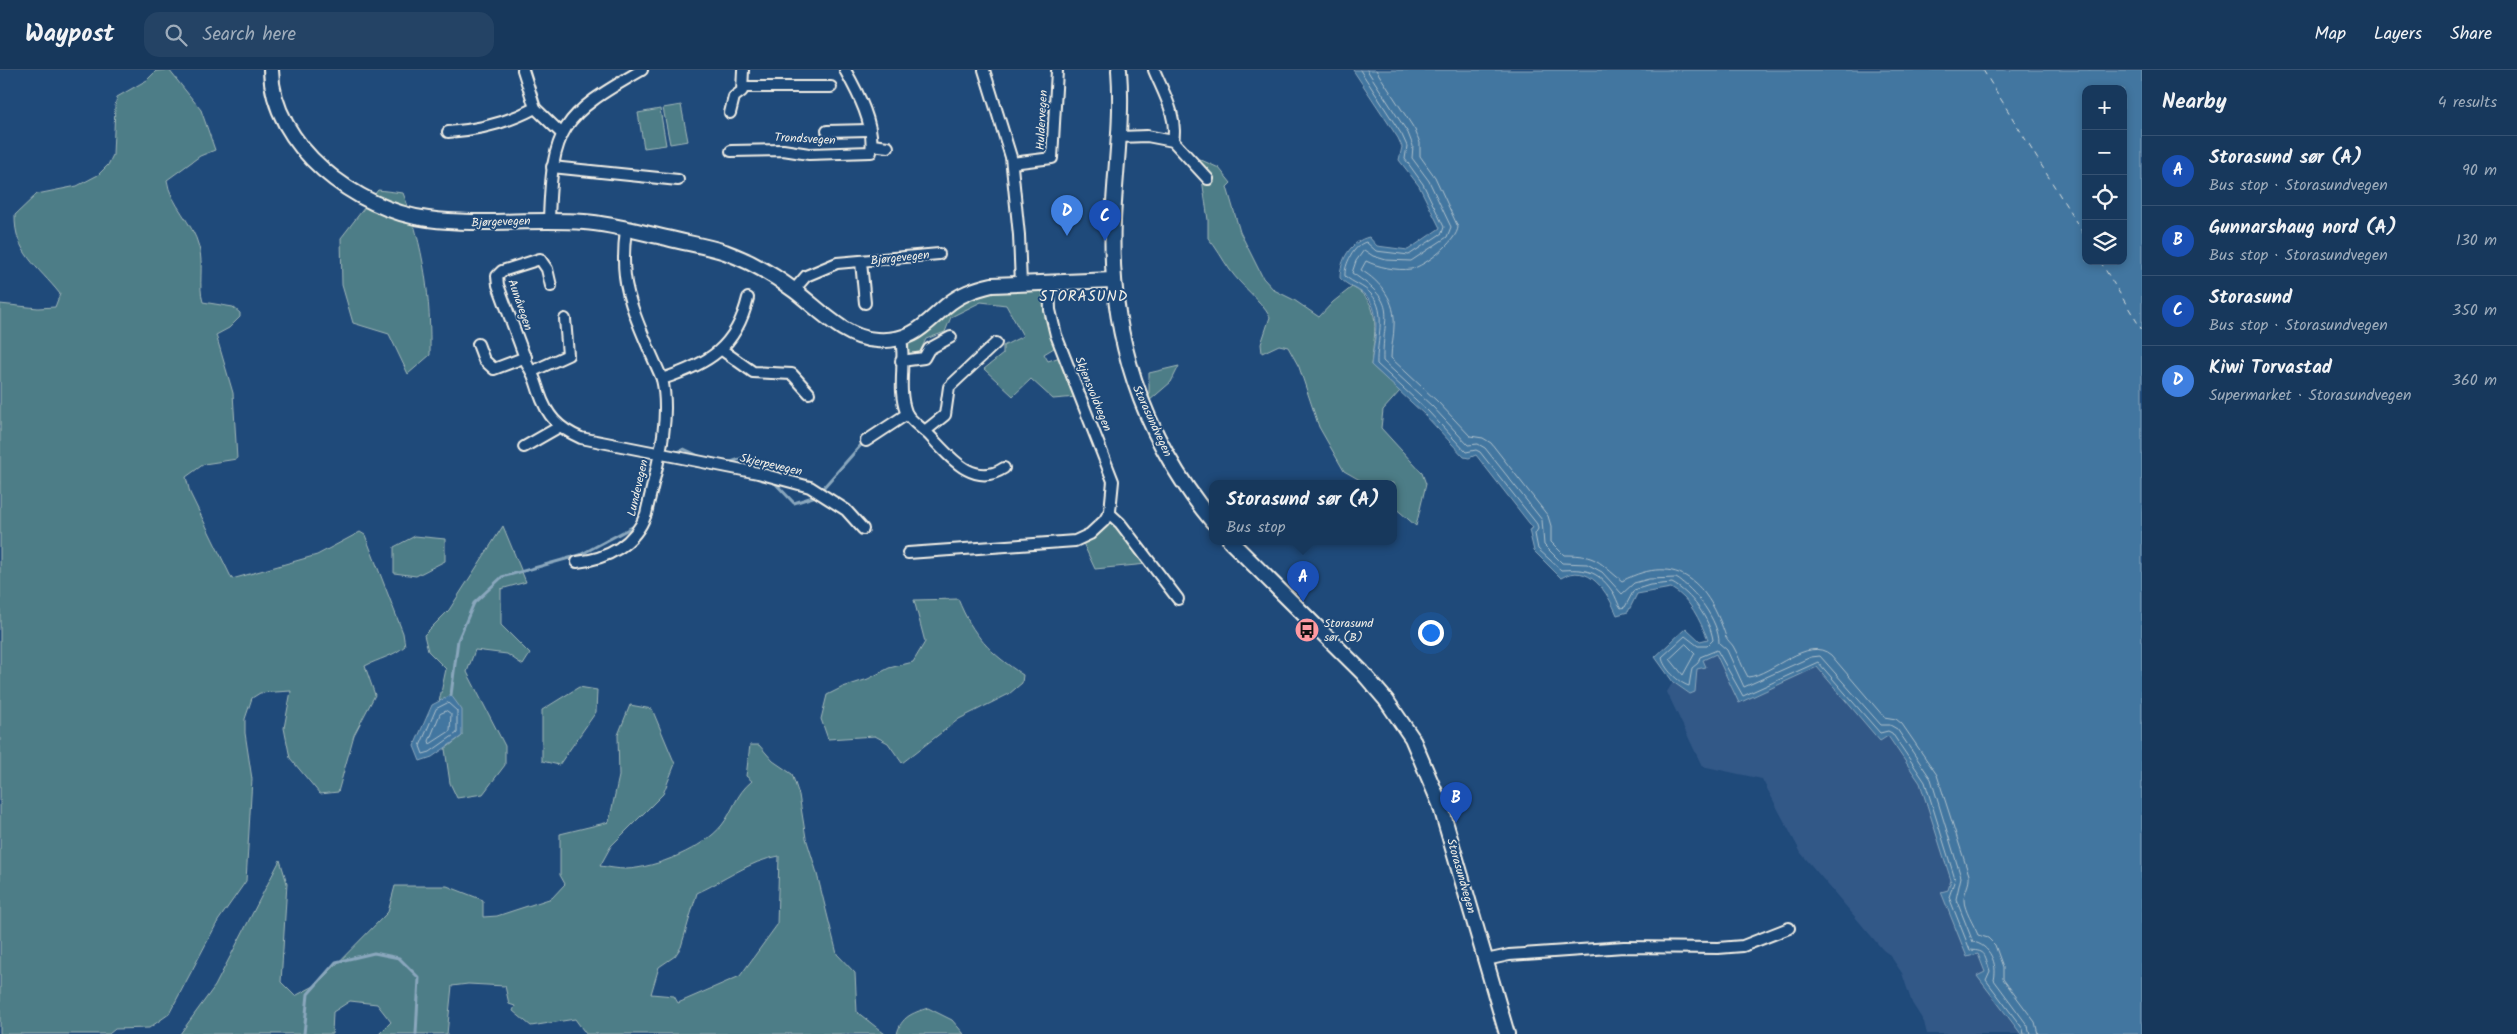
<!DOCTYPE html>
<meta charset="utf-8">
<style>
body{margin:0;font-family:Kalam,sans-serif;background:#244365;color:#f1f3f6}
.controls{position:absolute;right:15px;top:15px;display:grid;overflow:hidden;border-radius:10px;box-shadow:0 2px 8px #0003}
.controls button{width:45px;height:45px;display:grid;place-items:center;padding:0;border:0;border-bottom:1px solid #365272;background:#17385c;color:#f1f3f6;font:25px sans-serif}
.you{position:absolute;left:1430px;top:562px;width:18px;height:18px;margin:-12px;border:4px solid #fff;border-radius:50%;background:#1a73e8;box-shadow:0 0 0 8px #1a73e833}
.badge{display:grid;place-items:center;width:32px;height:32px;border-radius:50%;background:#d6ab8b;color:#fff;font-size:16px;font-weight:700}
.pin{position:absolute;translate:-50% -41px;filter:drop-shadow(0 1px 2px #0008)}
.pin::after{content:'';position:absolute;top:26px;width:18px;height:15px;background:inherit;clip-path:polygon(0 0,100% 0,50% 100%)}
.popup{position:absolute;left:1209px;top:410px;width:188px;height:65px;box-sizing:border-box;display:grid;place-content:center;border-radius:10px;background:#17385c;filter:drop-shadow(0 1px 4px #0005);font-size:16px;white-space:nowrap;color:#9eacbb}
.popup b{font-size:19px;color:#f1f3f6}
.popup::after{content:'';position:absolute;left:50%;top:100%;margin-left:-10px;border:10px solid transparent;border-top-color:#17385c}
.list{margin:0;padding:0;list-style:none}
h2{display:flex;justify-content:space-between;align-items:center;height:65px;margin:0;padding:0 20px;font-size:21px}
h2 small{font-size:16px;font-weight:400;color:#9eacbb}
.list li{display:grid;grid-template-columns:32px 1fr auto;gap:15px;align-items:center;box-sizing:border-box;height:70px;padding:0 20px;border-top:1px solid #365272}
.list b{display:block;font-size:19px;white-space:nowrap}
.list p{margin:0;font-size:16px;white-space:nowrap;color:#9eacbb}
.list em{font-size:16px;font-style:normal;color:#9eacbb}
.icon{flex:none;width:28px;height:28px;fill:none;stroke:currentColor;stroke-width:2;stroke-linecap:round;stroke-linejoin:round}
.map{position:relative;flex:none;width:2142px;height:964px;overflow:hidden}
header{display:flex;align-items:center;gap:30px;box-sizing:border-box;height:70px;padding:0 25px;background:#17385c;border-bottom:1px solid #365272}
header strong{font-size:24px}
nav{display:flex;gap:28px;margin-inline-start:auto;font-size:18px}
.search{width:350px;height:45px;background:#244365;display:flex;align-items:center;gap:12px;box-sizing:border-box;padding:0 18px;border-radius:15px;color:#9eacbb;font-size:19px}
main{display:flex}
aside{flex:1;background:#17385c}
.map>svg:first-child{display:block}
.built{fill:#335887}
.green{fill:#4e7d87;stroke:#a1b7b8;fill-rule:evenodd}
.water{fill:#4376a0;stroke:#8aa7bd;fill-rule:evenodd}
.lines{fill:none;stroke-linecap:round;stroke-linejoin:round}
.shore{stroke:#adc0cb;stroke-width:1}
.stream{stroke:#8aa7bd;stroke-width:3}
.ferry{stroke:#d9dfdd;stroke-width:1;stroke-dasharray:6 5;stroke-linecap:butt}
.street-casing{stroke:#f4f1e8;stroke-width:14}
.secondary-casing{stroke:#f4f1e8;stroke-width:18}
.street{stroke:#1f4a7a;stroke-width:10}
.secondary{stroke:#1f4a7a;stroke-width:14}
.labels{text-anchor:middle;dominant-baseline:central;stroke-width:4;stroke-linejoin:round;paint-order:stroke}
.street-label{font-size:12px;fill:#f4f1e8;stroke:#1f4a7a}
.poi-label{font-size:12px;fill:#f4f1e8;stroke:#1f4a7a;text-anchor:start}
.quarter-label{font-size:15px;letter-spacing:1px;fill:#f4f1e8;stroke:#1f4a7a}
</style>
<header>
<strong>Waypost</strong>
<div class="search"><svg class="icon" aria-label="search" viewBox="0 0 24 24"><circle cx="10" cy="10" r="6"/><path d="M15 15l6 6"/></svg>Search here</div>
<nav><a>Map</a><a>Layers</a><a>Share</a></nav>
</header>
<main>
<div class="map">
<svg width="2142" height="964" viewBox="0 0 2142 964">
<rect width="100%" height="100%" fill="#1f4a7a"/>
<filter id="ink" filterUnits="userSpaceOnUse"><feTurbulence type="fractalNoise" baseFrequency=".02" numOctaves="2"/><feDisplacementMap in="SourceGraphic" scale="10" xChannelSelector="R" yChannelSelector="G"/><feConvolveMatrix kernelMatrix="1 2 1 2 8 2 1 2 1" color-interpolation-filters="sRGB"/></filter>
<g filter="url(#ink)">
<!-- built -->
<polygon class="built" points="1716,584 1739,633 1817,597 1880,671 1888,666 1920,713 1951,810 1948,820 1942,822 1978,884 1985,902 1977,906 2021,964 1927,964 1924,952 1912,933 1902,903 1890,885 1883,880 1801,783 1762,709 1702,696 1667,622 1673,612 1689,624 1695,618 1697,599 1706,597 1703,590"/>
<!-- green -->
<g class="green">
<path d="M 169,0 L 201,40 L 215,80 L 200,86 L 167,110 C 170,134 193,152 199,177 C 204,195 198,216 203,232 L 233,237 L 240,243 L 240,247 L 229,258 L 216,265 L 233,323 L 237,389 L 204,394 L 186,407 L 190,423 L 232,509 L 317,485 L 360,462 L 365,465 L 403,563 L 405,576 C 394,586 378,589 365,596 L 375,625 L 354,665 L 338,722 L 320,724 L 290,688 L 284,658 L 291,621 L 260,623 L 252,628 L 245,649 L 245,663 L 252,709 L 246,811 L 218,851 L 169,944 L 149,958 L 115,959 L 109,964 L 0,964 L 0,234 L 38,238 L 55,237 L 60,224 C 38,196 14,183 15,145 L 37,124 L 77,116 L 98,105 L 108,95 L 113,85 L 115,36 L 117,27 L 147,10 L 156,1 Z"/>
<polygon points="681,35 688,71 670,74 663,38"/>
<polygon points="660,39 666,75 644,78 638,43"/>
<path d="M 1199,89 L 1219,98 L 1231,113 L 1227,117 L 1240,162 L 1263,208 L 1274,220 L 1294,230 L 1319,247 L 1333,232 L 1352,217 C 1384,233 1374,266 1371,295 L 1400,321 L 1383,340 L 1381,358 L 1422,403 L 1426,414 L 1416,456 L 1393,436 L 1393,413 L 1365,413 L 1344,401 L 1319,357 L 1299,297 L 1288,277 L 1279,275 L 1262,283 L 1261,274 L 1270,247 C 1259,228 1242,217 1230,200 C 1222,189 1217,178 1208,168 L 1208,150 Z"/>
<path d="M 378,120 L 403,123 C 424,175 431,230 430,285 L 408,304 L 389,264 L 353,253 L 342,215 L 341,168 Z"/>
<polygon points="1034,219 1045,223 1054,278 1044,284 1048,291 1060,287 1077,327 1053,329 1031,309 1013,326 984,299 1003,284 1003,276 1023,266 1006,235 981,232 951,247 945,262 926,269 918,286 908,283 909,273 975,223"/>
<polygon points="1179,296 1171,312 1149,331 1149,303"/>
<path d="M 1113,453 L 1119,455 L 1147,494 L 1095,499 L 1083,473 C 1093,468 1104,455 1113,453 Z"/>
<polygon points="503,456 526,512 501,519 501,555 530,584 523,595 507,584 475,580 467,602 505,676 505,695 483,724 457,728 450,713 445,679 462,666 451,626 439,632 446,599 428,581 424,565 449,540"/>
<polygon points="415,466 445,469 445,491 416,506 394,503 394,477"/>
<path d="M 958,529 C 973,566 990,583 1023,605 L 1022,613 L 1009,624 L 959,649 L 902,693 L 888,673 L 875,666 L 828,669 L 821,649 L 827,625 L 843,617 L 868,609 L 889,598 L 913,592 L 925,572 L 914,530 Z"/>
<polygon points="579,617 597,620 596,642 559,695 542,691 542,640"/>
<path d="M 630,635 L 652,639 L 675,694 L 663,724 L 611,776 L 600,796 C 608,797 618,799 626,799 C 656,798 704,778 722,755 C 734,740 735,725 752,711 L 746,706 L 750,675 L 759,675 L 773,691 L 792,704 L 799,725 L 806,768 L 816,800 L 837,884 L 855,903 L 857,942 L 885,964 L 586,964 L 575,949 L 531,956 L 513,941 L 515,936 L 509,934 L 505,916 L 468,914 L 452,916 L 447,964 L 379,964 L 391,952 L 377,934 L 350,931 L 333,942 L 332,964 L 180,964 L 215,916 L 280,790 L 287,813 L 281,912 L 295,926 L 316,915 L 388,842 L 395,816 L 447,816 L 483,830 L 483,847 L 497,846 L 552,828 L 565,814 L 560,805 L 560,764 L 609,752 L 619,706 L 618,665 ZM 779,786 L 777,855 L 740,906 L 678,933 L 674,926 L 651,924 L 659,897 L 675,886 L 681,877 L 697,823 C 724,811 749,791 779,786 Z"/>
<path d="M 928,938 L 952,950 L 964,964 L 897,964 C 901,947 912,943 928,938 Z"/>
</g>
<!-- water -->
<g class="water">
<path d="M 1353,0 L 2142,0 L 2142,964 L 2021,964 L 1977,906 L 1985,902 L 1978,884 L 1967,887 L 1941,822 L 1948,820 L 1951,810 L 1920,713 L 1888,666 L 1880,671 L 1817,597 L 1739,633 L 1716,584 L 1703,590 L 1706,597 L 1697,599 L 1695,622 L 1690,624 L 1673,612 L 1655,587 L 1686,558 L 1700,571 L 1708,569 C 1699,550 1691,529 1671,518 L 1637,524 L 1628,542 L 1617,545 C 1608,523 1589,491 1561,508 L 1534,481 L 1529,460 L 1533,458 L 1476,385 L 1469,388 L 1464,387 L 1425,345 L 1371,295 C 1373,276 1382,247 1369,229 C 1361,219 1348,217 1340,208 C 1340,190 1351,171 1369,167 L 1377,176 L 1408,180 L 1440,158 L 1419,116 L 1399,90 L 1402,77 L 1398,68 ZM 2086,19 L 2123,19 L 2123,191 L 2086,191 Z"/>
<polygon points="451,625 462,640 462,666 432,687 420,691 414,676 432,635"/>
</g>
<g class="lines">
<!-- shore -->
<g class="shore">
<path d="M 1360,0 L 1402,65 L 1407,76 L 1405,89 L 1423,114 L 1444,157 L 1442,163 L 1409,185 L 1376,181 L 1366,172 C 1354,175 1344,195 1345,206 C 1353,213 1364,216 1371,224 C 1388,242 1376,272 1377,294 L 1428,341 L 1466,382 L 1476,380 L 1480,382 L 1537,454 L 1538,459 L 1535,464 L 1538,479 L 1561,500 C 1583,499 1597,499 1612,521 C 1616,526 1617,533 1621,538 L 1625,537 L 1634,520 L 1650,515 L 1672,513 C 1691,523 1710,549 1713,570 L 1707,576 L 1698,576 L 1685,566 L 1662,587 C 1663,598 1679,613 1689,616 L 1692,598 L 1698,593 L 1700,587 L 1717,580 L 1743,626 L 1818,592 L 1880,663 L 1888,661 L 1892,663 L 1925,712 L 1955,809 L 1949,827 L 1970,880 C 1987,881 1984,884 1990,901 L 1986,910 L 2023,959 L 2024,964"/>
<path d="M 1367,0 L 1408,63 L 1413,76 L 1412,88 L 1429,111 L 1451,157 L 1447,167 L 1411,191 L 1386,190 L 1373,186 L 1364,180 L 1356,191 L 1352,203 C 1401,235 1382,243 1383,291 L 1433,337 L 1468,375 L 1478,374 L 1485,378 L 1542,450 L 1544,475 L 1562,493 L 1587,494 L 1602,502 L 1622,524 L 1634,513 L 1649,509 L 1676,508 C 1695,519 1719,551 1719,573 L 1727,580 L 1744,617 L 1811,587 L 1820,586 L 1881,655 L 1890,655 L 1897,659 L 1931,709 L 1961,807 L 1956,829 L 1973,872 C 1990,875 1998,894 1994,910 L 2028,956 L 2030,964"/>
<path d="M 1376,0 L 1415,60 L 1420,73 L 1420,86 L 1435,107 L 1458,157 C 1457,171 1425,196 1411,199 C 1397,201 1378,197 1366,191 L 1361,200 C 1381,212 1396,231 1394,256 C 1394,266 1391,277 1391,288 L 1438,332 L 1470,366 L 1483,368 L 1491,373 L 1548,446 L 1551,456 L 1551,472 L 1564,485 C 1598,485 1598,492 1622,511 C 1679,481 1709,515 1726,567 C 1728,571 1731,573 1733,576 C 1739,586 1742,597 1748,607 C 1772,605 1808,565 1831,585 L 1884,647 L 1896,649 L 1902,654 L 1937,705 L 1969,805 C 1970,815 1964,821 1964,830 C 1964,840 1974,855 1978,865 L 1988,868 L 1995,875 L 2003,897 L 2003,909 L 2035,952 L 2038,964"/>
<polygon points="1686,574 1695,583 1683,605 1670,589"/>
<polygon points="448,633 457,641 457,663 430,682 423,684 420,676 436,639"/>
<polygon points="447,641 451,644 450,661 430,674 429,671 440,644"/>
</g>
<!-- stream -->
<g class="stream">
<polyline points="673,384 684,379 701,387"/>
<polyline points="728,393 749,386 764,401"/>
<polyline points="773,411 794,433 816,426 861,375"/>
<polyline points="451,625 458,570 474,533 502,507 580,485 636,455"/>
<polyline points="304,964 308,924 336,892 374,883 399,888 419,908 416,964"/>
</g>
<!-- ferry -->
<g class="ferry">
<polyline points="1983,0 2086,168"/>
<polyline points="2100,191 2142,260"/>
</g>
<defs>
<g id="street">
<polyline points="523,0 535,38 561,63"/>
<polyline points="984,0 1011,87 1019,165 1021,214"/>
<path d="M 1154,0 C 1163,22 1178,46 1173,71"/>
<polyline points="743,17 831,17"/>
<polyline points="730,43 734,27 742,21 743,0"/>
<polyline points="827,61 869,60"/>
<path d="M 448,62 C 479,60 507,53 535,38"/>
<polyline points="1120,67 1147,66 1173,71 1208,109"/>
<polyline points="872,75 888,77"/>
<path d="M 731,81 L 783,80 L 809,84 L 871,82 C 875,55 858,23 845,0"/>
<polyline points="1012,93 1052,88 1057,1"/>
<polyline points="552,97 678,110"/>
<path d="M 549,150 C 552,57 561,46 642,0"/>
<polyline points="861,192 865,233"/>
<path d="M 551,216 L 547,199 L 540,189 L 502,201 L 497,206 L 498,215 L 528,296 C 534,304 536,313 539,322 C 547,346 558,358 581,368 L 758,403 L 810,417 L 846,440 L 863,459"/>
<polyline points="794,220 806,206 837,193 939,184"/>
<path d="M 901,269 C 906,292 897,318 906,342 C 910,351 921,357 928,364 C 948,384 972,419 1004,398"/>
<polyline points="478,274 484,290 494,299 526,287"/>
<polyline points="722,280 753,302 792,304 809,323"/>
<polyline points="901,291 924,288 929,279 951,267"/>
<polyline points="533,301 568,285 565,249"/>
<path d="M 662,309 C 708,294 736,278 748,228"/>
<polyline points="925,361 945,345 949,317 996,273"/>
<polyline points="866,371 907,344"/>
<polyline points="524,377 559,357"/>
<polyline points="1109,443 1120,453 1178,529"/>
<polyline points="908,483 1075,471 1090,464 1104,451 1110,441 1113,411 1056,265 1050,240 1049,213"/>
<path d="M 577,492 C 608,489 635,474 646,444 C 655,402 672,352 662,309 C 650,280 628,237 625,206 C 623,190 624,175 626,159"/>
<polyline points="1486,890 1509,885 1624,877 1718,878 1743,876 1789,858"/>
</g>
<g id="secondary">
<path d="M 271,0 C 272,76 357,140 428,149 C 480,156 532,148 584,152 C 612,154 640,162 667,168 C 686,173 706,176 725,182 C 750,191 774,205 795,221 C 819,239 845,269 877,270 C 912,272 923,256 946,236 C 960,224 975,219 992,215 L 1113,210"/>
<path d="M 1119,0 C 1123,51 1115,100 1113,151 C 1108,261 1142,367 1213,452"/>
<polyline points="1230,471 1362,602 1386,630 1412,668 1440,734 1507,964"/>
</g>
</defs>
<!-- street casing -->
<use href="#street" class="street-casing"/>
<!-- secondary casing -->
<use href="#secondary" class="secondary-casing"/>
<!-- street -->
<use href="#street" class="street"/>
<!-- secondary -->
<use href="#secondary" class="secondary"/>
</g>
</g>
<!-- icons -->
<defs>
<symbol id="bus-disc" viewBox="-11 -11 22 22"><circle r="9.5" fill="#ff9aa2" stroke="#1f4a7a"/><path d="M-5-6H5V4H4V6H2V4H-2V6H-4V4H-5ZM-3.5-4V0h7V-4ZM-3.5 1.2v1.5H-2V1.2ZM2 1.2v1.5H3.5V1.2Z" fill="#111"/></symbol>
</defs>
<g fill-rule="evenodd">
<use href="#bus-disc" x="1293" y="546" width="28" height="28"/>
</g>
<g class="labels">
<!-- street labels -->
<g class="street-label">
<text transform="translate(1042 50) rotate(-87)">Huldervegen</text>
<text transform="translate(805 69) rotate(3)">Trondsvegen</text>
<text transform="translate(501 152) rotate(-2)">Bjørgevegen</text>
<text transform="translate(900 188) rotate(-6)">Bjørgevegen</text>
<text transform="translate(520 235) rotate(71)">Aunåvegen</text>
<text transform="translate(1093 324) rotate(68)">Skjensvoldvegen</text>
<text transform="translate(1152 351) rotate(65)">Storasundvegen</text>
<text transform="translate(771 395) rotate(13)">Skjerpevegen</text>
<text transform="translate(638 418) rotate(-77)">Lundevegen</text>
<text transform="translate(1461 806) rotate(74)">Storasundvegen</text>
</g>
<!-- poi labels -->
<g class="poi-label">
<text x="1324" y="553">Storasund<tspan x="1324" dy="14">sør (B)</tspan></text>
</g>
<!-- quarter labels -->
<g class="quarter-label">
<text x="1084" y="227">STORASUND</text>
</g>
</g>
</svg>
<div class="controls">
<button>+</button>
<button>−</button>
<button><svg class="icon" aria-label="locate" viewBox="0 0 24 24"><circle cx="12" cy="12" r="6"/><path d="M12 2v4M12 18v4M2 12h4M18 12h4"/></svg></button>
<button><svg class="icon" aria-label="layers" viewBox="0 0 24 24"><path d="M12 4l9 5-9 5-9-5zM3 14l9 5 9-5"/></svg></button>
</div>
<div class="you"></div>
<div class="pin badge" style="left:1303px;top:532px;background:#1a4fb4">A</div>
<div class="popup"><b>Storasund sør (A)</b>Bus stop</div>
<div class="pin badge" style="left:1456px;top:753px;background:#1a4fb4">B</div>
<div class="pin badge" style="left:1105px;top:171px;background:#1a4fb4">C</div>
<div class="pin badge" style="left:1067px;top:166px;background:#3f7fe0">D</div>
</div>
<aside>
<h2>Nearby<small>4 results</small></h2>
<ul class="list">
<li><span class="badge" style="background:#1a4fb4">A</span><div><b>Storasund sør (A)</b><p>Bus stop · Storasundvegen</p></div><em>90 m</em></li>
<li><span class="badge" style="background:#1a4fb4">B</span><div><b>Gunnarshaug nord (A)</b><p>Bus stop · Storasundvegen</p></div><em>130 m</em></li>
<li><span class="badge" style="background:#1a4fb4">C</span><div><b>Storasund</b><p>Bus stop · Storasundvegen</p></div><em>350 m</em></li>
<li><span class="badge" style="background:#3f7fe0">D</span><div><b>Kiwi Torvastad</b><p>Supermarket · Storasundvegen</p></div><em>360 m</em></li>
</ul>
</aside>
</main>
